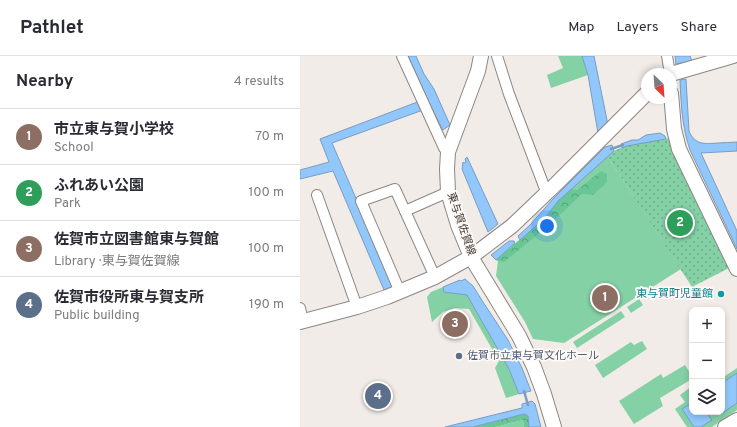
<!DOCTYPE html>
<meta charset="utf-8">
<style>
body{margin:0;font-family:Overpass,"Noto Sans JP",sans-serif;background:#f2f2f3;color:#2b2b33}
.controls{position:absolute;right:12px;bottom:12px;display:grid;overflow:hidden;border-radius:8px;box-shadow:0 2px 6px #0003}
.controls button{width:36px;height:36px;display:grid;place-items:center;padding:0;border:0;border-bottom:1px solid #e1e1e2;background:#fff;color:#2b2b33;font:20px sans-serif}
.compass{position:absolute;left:341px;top:12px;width:36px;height:36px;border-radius:50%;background:#fff;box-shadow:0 2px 6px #0003;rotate:155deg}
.you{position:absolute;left:247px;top:170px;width:14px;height:14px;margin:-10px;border:3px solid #fff;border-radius:50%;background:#1a73e8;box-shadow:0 0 0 6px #1a73e833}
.badge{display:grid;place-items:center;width:26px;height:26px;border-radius:50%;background:#111827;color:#fff;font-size:13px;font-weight:700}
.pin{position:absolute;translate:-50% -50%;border:2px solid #fff;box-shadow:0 1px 4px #0006}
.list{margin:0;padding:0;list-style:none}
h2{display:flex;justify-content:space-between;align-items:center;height:52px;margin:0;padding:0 16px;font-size:17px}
h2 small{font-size:13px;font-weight:400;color:#7c7c81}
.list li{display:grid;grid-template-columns:26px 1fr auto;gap:12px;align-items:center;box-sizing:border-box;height:56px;padding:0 16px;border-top:1px solid #e1e1e2}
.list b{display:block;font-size:15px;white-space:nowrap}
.list p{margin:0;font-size:13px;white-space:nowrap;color:#7c7c81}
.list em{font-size:13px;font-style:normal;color:#7c7c81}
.icon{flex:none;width:22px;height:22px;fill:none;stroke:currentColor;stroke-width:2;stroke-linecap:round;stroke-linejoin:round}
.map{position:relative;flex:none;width:437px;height:371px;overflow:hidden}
header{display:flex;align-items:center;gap:24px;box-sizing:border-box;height:56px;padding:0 20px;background:#fff;border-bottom:1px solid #e1e1e2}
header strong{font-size:19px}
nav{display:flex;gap:22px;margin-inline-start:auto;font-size:14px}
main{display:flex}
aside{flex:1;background:#fff}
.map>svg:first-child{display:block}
.green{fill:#85d1a6}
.forest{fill:url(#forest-crowns)}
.park{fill:url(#park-dots)}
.water{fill:#92c7fb;stroke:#789dc1}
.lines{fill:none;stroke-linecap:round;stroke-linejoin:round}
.stream{stroke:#789dc1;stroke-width:2.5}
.street-casing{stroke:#8c8783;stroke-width:12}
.secondary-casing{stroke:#8c8783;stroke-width:16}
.street{stroke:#fff;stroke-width:10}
.secondary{stroke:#fff;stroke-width:14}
.culture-dot{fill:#0f9aa8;stroke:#fffaf6;stroke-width:1.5}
.service-dot{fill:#5c6f8a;stroke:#fffaf6;stroke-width:1.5}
.labels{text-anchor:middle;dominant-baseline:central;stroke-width:3.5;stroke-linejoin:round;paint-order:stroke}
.street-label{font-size:11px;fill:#3d3b39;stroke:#fffaf6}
.culture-label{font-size:11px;fill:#0d838f;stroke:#fffaf6;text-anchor:end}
.service-label{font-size:11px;fill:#4e5e75;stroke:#fffaf6;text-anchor:start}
</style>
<header>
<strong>Pathlet</strong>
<nav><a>Map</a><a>Layers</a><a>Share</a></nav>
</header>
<main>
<aside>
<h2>Nearby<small>4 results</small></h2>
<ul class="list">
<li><span class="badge" style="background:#8d6e63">1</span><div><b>市立東与賀小学校</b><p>School</p></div><em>70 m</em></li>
<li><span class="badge" style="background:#2e9e5b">2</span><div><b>ふれあい公園</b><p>Park</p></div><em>100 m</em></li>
<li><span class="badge" style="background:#8d6e63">3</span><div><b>佐賀市立図書館東与賀館</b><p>Library · 東与賀佐賀線</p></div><em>100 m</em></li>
<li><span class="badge" style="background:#5c6f8a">4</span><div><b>佐賀市役所東与賀支所</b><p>Public building</p></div><em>190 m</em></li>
</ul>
</aside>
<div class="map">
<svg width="437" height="371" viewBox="0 0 437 371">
<defs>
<pattern id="forest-crowns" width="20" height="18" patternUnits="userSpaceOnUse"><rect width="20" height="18" fill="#69c795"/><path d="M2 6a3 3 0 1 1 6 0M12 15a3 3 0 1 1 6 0" fill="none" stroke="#58a37b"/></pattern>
<pattern id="park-dots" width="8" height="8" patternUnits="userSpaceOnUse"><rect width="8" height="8" fill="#85d1a6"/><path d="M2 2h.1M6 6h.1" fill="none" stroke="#6eab88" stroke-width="1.8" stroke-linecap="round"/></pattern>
</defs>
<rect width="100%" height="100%" fill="#f2ece8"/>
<!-- green -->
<g class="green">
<polygon points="258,0 282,0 288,19 251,32 247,19 263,12"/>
<polygon points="307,100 381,213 264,287 233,283 225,266 196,220 198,205 196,204 245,162 258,145"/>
<polygon points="143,231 144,236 167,239 209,313 219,338 206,342 195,312 199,305 169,253 155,252 143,256 132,266 127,241 131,236"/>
<polygon points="339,243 343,249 331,257 327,251"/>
<polygon points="321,255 325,261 277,292 273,286"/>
<polygon points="342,285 347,293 303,322 295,309 331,286 334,289"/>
<polygon points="385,309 392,320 392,323 360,342 363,350 334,368 319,345 361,318 363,322"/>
<polygon points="437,312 437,354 412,371 387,371 375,353 385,346 380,339 392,330 392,356 422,356 422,322"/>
<polygon points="223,364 224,371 195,371"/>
</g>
<!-- forest -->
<g class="forest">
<polygon points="301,115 307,118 307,126 293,139 282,138 247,171 204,206 199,205 196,204 245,162 258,145 271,133 277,134"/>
<polygon points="224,358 228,360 229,371 224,371 223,364 195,371 173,371"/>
</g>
<!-- park -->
<path class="park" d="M 369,82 L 373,93 L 431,211 L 392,231 L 307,100 C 322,87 349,86 369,82 Z"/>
<!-- water -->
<g class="water">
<polygon points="108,0 116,0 124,18 134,33 150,69 143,74 132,53 127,51 126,47 128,44"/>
<polygon points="282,0 294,0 308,69 298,77 288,19"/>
<polygon points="375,0 390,0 392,5 376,8"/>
<path d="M 386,23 L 389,75 C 395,89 404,88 418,87 C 424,87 431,86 437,86 L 437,95 L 401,97 L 437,175 L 437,193 L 390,94 C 382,71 381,48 380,24 Z"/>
<polygon points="120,45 123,54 32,87 94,230 84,234 33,115 0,123 0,114 29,106 20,83"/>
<polygon points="360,77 365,80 366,83 327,90 322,92 321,88 332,84 338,84 346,79"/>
<polygon points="312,89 314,95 258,145 245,162 220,184 218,180 231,168 252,144 305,91"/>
<polygon points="167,101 198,168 188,176 162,113 163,106 164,107 166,106 165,103"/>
<polygon points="209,185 214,185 215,187 196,204 191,199"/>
<polygon points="165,223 173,230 183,246 208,284 222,312 231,335 219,338 209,313 167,239 144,236 143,231 160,224 161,225"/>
<polygon points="437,317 437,347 421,358 420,356 422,356 422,327"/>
<polygon points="232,345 235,348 241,371 229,371 228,360 224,358 173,371 145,371 222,352 222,348"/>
<polygon points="392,347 392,356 406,356 412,364 401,371 394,371 382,353"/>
</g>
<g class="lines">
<!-- stream -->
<g class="stream">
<polyline points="311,93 323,89"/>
<polyline points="224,335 228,349"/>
</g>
<defs>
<g id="street">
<polyline points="102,0 144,92 148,96"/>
<polyline points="197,0 209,38 247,138"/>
<polyline points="367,0 370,18"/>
<polyline points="17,139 57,251"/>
<polyline points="105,155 148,136"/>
<polyline points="97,229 61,145 95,133 135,221"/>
<polyline points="0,252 3,265"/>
</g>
<g id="secondary">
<polyline points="181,0 178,15 148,96 147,113 148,136 158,169 171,201 219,280 234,311 244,338 254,371"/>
<polyline points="371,18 433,0"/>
<polyline points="371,37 374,73 379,93 437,213"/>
<polyline points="0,266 57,251 87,241 135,221 171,201 212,170 256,128 347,37"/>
<polyline points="425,371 437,364"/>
</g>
</defs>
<!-- street casing -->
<use href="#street" class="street-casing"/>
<!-- secondary casing -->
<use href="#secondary" class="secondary-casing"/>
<!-- street -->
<use href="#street" class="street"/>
<!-- secondary -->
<use href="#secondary" class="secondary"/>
</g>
<!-- markers -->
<circle class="culture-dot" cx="421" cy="238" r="4"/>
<circle class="service-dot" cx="159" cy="300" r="4"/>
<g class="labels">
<!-- street labels -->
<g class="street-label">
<text transform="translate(161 168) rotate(71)">東与賀佐賀線</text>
</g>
<!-- culture labels -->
<g class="culture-label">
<text x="413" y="238">東与賀町児童館</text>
</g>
<!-- service labels -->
<g class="service-label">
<text x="167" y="300">佐賀市立東与賀文化ホール</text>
</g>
</g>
</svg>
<div class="controls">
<button>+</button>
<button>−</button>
<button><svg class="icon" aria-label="layers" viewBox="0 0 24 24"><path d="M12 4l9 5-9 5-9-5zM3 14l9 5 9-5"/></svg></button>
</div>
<svg class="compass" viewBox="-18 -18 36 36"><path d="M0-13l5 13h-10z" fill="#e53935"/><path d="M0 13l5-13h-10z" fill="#7c7c81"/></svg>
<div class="you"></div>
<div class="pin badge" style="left:305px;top:242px;background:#8d6e63">1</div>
<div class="pin badge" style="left:380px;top:167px;background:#2e9e5b">2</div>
<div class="pin badge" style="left:155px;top:268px;background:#8d6e63">3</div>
<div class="pin badge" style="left:78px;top:340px;background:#5c6f8a">4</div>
</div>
</main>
